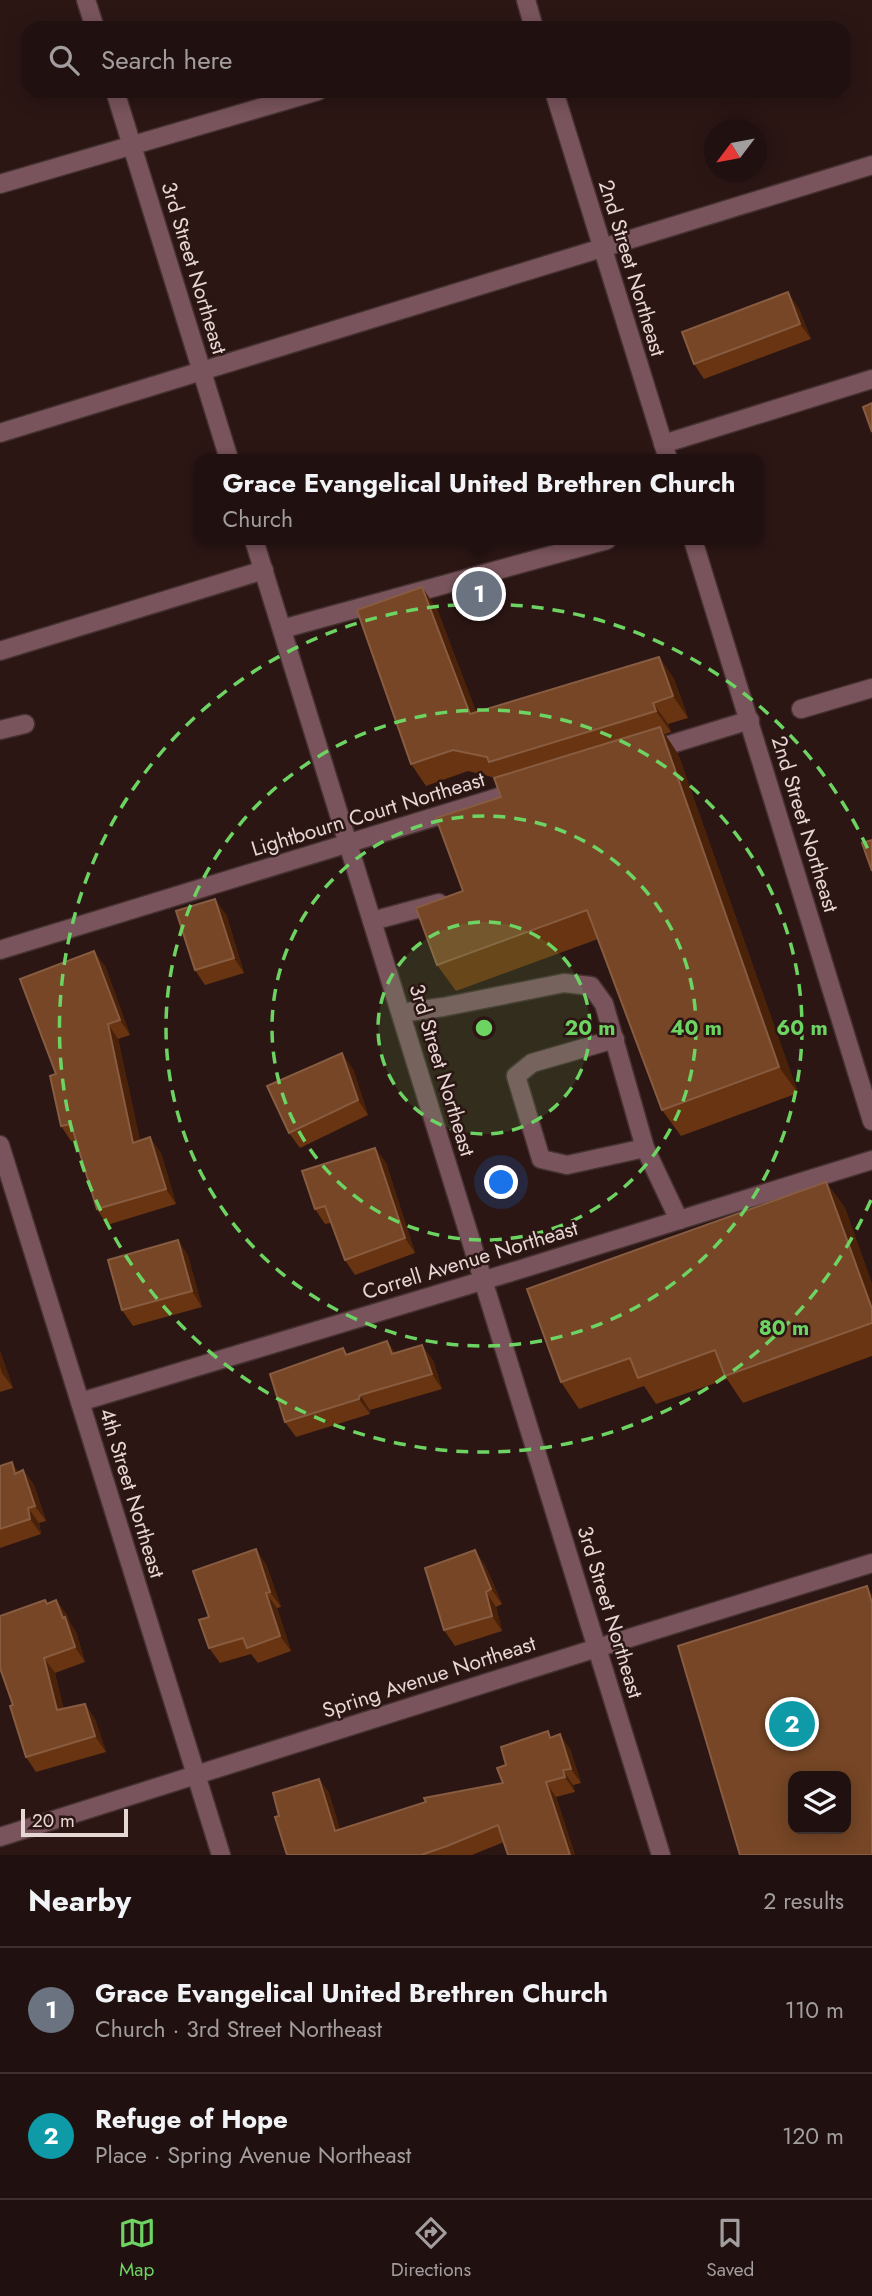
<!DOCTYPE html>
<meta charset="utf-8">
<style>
body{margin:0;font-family:Jost,sans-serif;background:#281918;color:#f1f3f6}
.controls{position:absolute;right:21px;bottom:21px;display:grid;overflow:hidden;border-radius:14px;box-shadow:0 4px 18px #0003}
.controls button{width:63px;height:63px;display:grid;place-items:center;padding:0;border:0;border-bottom:2px solid #3d302f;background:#20100f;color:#f1f3f6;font:35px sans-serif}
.compass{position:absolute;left:704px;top:119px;width:63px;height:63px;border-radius:50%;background:#20100f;box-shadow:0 4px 18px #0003;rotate:238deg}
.scale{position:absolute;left:21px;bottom:18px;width:107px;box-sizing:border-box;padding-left:7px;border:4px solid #e6d6d4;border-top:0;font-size:19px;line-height:24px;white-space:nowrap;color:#e6d6d4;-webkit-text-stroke:5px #2b1614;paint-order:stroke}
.you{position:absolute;left:502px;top:1183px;width:24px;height:24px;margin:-18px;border:5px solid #fff;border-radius:50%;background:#1a73e8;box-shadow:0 0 0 10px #1a73e833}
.badge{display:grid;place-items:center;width:46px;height:46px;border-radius:50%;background:#6dd362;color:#fff;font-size:23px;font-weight:700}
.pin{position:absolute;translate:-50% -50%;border:4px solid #fff;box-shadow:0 2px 7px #0006}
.popup{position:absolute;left:194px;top:454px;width:570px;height:91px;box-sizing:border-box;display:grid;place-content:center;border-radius:14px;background:#20100f;filter:drop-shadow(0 2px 5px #0005);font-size:23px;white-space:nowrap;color:#a29d9e}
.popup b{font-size:26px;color:#f1f3f6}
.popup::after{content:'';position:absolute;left:50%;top:100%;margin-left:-14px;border:14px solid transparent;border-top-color:#20100f}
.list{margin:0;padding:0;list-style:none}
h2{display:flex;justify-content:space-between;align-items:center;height:91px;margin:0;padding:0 28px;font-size:30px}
h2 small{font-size:23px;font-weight:400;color:#a29d9e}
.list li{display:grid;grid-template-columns:46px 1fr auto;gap:21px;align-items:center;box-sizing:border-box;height:126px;padding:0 28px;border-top:2px solid #3d302f}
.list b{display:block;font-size:26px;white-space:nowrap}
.list p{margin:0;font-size:23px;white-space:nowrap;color:#a29d9e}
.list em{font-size:23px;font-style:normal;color:#a29d9e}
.icon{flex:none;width:38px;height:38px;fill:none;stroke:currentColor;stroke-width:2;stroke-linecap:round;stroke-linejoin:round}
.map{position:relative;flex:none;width:872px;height:1855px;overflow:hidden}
.search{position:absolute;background:#20100f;box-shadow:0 4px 18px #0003;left:21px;right:21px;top:21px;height:77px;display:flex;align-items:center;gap:18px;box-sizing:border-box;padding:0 24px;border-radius:21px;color:#a29d9e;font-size:26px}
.sheet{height:343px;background:#20100f}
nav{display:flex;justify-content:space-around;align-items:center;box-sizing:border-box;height:98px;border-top:2px solid #3d302f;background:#20100f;font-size:19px;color:#a29d9e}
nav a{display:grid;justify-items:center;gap:4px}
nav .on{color:#6dd362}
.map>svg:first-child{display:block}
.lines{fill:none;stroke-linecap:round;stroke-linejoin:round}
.service-casing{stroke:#45312f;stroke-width:21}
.minor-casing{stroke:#45312f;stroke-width:21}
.tertiary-casing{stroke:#45312f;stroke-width:21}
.service{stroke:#79545d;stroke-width:18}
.minor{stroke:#79545d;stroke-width:18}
.tertiary{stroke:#79545d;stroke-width:18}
.wall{fill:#683411}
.shaded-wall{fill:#4a2109}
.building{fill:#764626;stroke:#885c41;stroke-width:2;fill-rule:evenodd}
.ring{fill:none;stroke:#6dd362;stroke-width:3.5;stroke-dasharray:12 9}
.labels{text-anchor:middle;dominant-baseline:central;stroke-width:5;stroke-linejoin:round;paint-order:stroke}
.street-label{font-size:21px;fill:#e6d6d4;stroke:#2b1614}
.centre{fill:#6dd362;stroke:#2b1614;stroke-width:3.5}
.ring-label{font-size:21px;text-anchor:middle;font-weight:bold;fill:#6dd362;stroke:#2b1614;stroke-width:5;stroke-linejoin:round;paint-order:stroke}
</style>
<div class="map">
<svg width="872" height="1855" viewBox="0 0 872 1855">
<rect width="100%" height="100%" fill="#2b1614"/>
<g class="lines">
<defs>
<g id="service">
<polyline points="282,629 607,540"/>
<polyline points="0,730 25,724"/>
<polyline points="372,921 439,903"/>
<polyline points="401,1013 443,1007 564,983 591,986 604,1004 645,1148 679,1220"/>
<polyline points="615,1039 532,1063 516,1076 541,1159 567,1165 645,1148"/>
</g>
<g id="minor">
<polyline points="0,184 318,91"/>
<polyline points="0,433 872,165"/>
<polyline points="663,444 872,379"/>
<polyline points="0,651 264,570"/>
<polyline points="801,709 872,688"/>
<polyline points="649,751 750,720"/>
<polyline points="0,950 522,790"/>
<polyline points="80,1402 518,1270 872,1160"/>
<polyline points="0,1837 597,1648 872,1563"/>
</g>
<g id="tertiary">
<polyline points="86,0 95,28"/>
<polyline points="526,0 534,28"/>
<polyline points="115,91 229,459"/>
<polyline points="554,91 668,459"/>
<polyline points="254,540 661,1855"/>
<polyline points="693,540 872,1121"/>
<polyline points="0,1145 221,1855"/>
</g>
</defs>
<!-- service casing -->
<use href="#service" class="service-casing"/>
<!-- minor casing -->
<use href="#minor" class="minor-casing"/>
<!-- tertiary casing -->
<use href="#tertiary" class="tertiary-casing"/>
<!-- service -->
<use href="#service" class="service"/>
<!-- minor -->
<use href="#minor" class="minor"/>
<!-- tertiary -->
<use href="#tertiary" class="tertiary"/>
</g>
<!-- wall -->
<g class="wall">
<polygon points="798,307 811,339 704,379 694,364"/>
<polygon points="437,609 476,712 659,657 674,679 688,718 668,724 671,732 665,734 678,754 798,1093 681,1136 662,1110 598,939 456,991 437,965 463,891 501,797 496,778 468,771 426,786 411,764"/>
<polygon points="226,914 244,973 205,985 195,970"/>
<polygon points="105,966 130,1035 118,1039 140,1141 161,1153 176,1204 107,1225 97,1209 76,1140 71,1141 61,1126 56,1074"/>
<polygon points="353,1069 368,1115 300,1148 289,1133"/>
<polygon points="375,1148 386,1163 415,1253 355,1275 345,1260 331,1223 325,1224 315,1209"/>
<polygon points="826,1182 845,1208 872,1284 872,1356 743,1403 727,1379 656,1404 644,1386 579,1409 561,1382"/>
<polygon points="178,1240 188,1256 202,1307 133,1326 122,1310"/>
<polygon points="0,1351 13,1388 0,1392"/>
<polygon points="396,1353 433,1360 442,1389 370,1410 370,1414 296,1437 285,1422 348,1355"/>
<polygon points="0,1466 19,1472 23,1470 34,1485 46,1521 39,1523 41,1534 0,1548"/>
<polygon points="266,1564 281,1607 277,1608 291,1651 258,1663 251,1654 220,1663 209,1648 209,1617"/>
<polygon points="485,1565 502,1604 496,1607 502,1631 455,1646 444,1630"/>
<polygon points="56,1600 67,1615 70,1623 76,1632 85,1662 55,1673 63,1709 85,1704 95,1719 106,1752 36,1772 26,1757 13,1705 48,1604"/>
<polygon points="552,1737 570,1749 581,1783 573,1785 575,1792 556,1797 575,1855 508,1855 504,1842 472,1855 287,1855 279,1816 319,1779 329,1793 340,1830 503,1783 506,1765"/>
</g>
<!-- shaded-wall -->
<g class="shaded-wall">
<polygon points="788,292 798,307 811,339 800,324"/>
<polygon points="422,587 437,609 485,735 470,714"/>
<polygon points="659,657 674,679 688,718 673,696"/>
<polygon points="653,703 668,724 671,732 656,711"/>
<polygon points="660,727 678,754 798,1093 779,1067"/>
<polygon points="215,899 226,914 244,973 234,958"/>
<polygon points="94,951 105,966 130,1035 120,1020"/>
<polygon points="108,1024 118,1039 144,1158 133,1143"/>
<polygon points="342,1053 353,1069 368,1115 358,1100"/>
<polygon points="150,1137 161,1153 176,1204 166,1189"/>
<polygon points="375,1148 386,1163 415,1253 405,1238"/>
<polygon points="826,1182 845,1208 872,1284 872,1309"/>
<polygon points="178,1240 188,1256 202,1307 192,1291"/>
<polygon points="387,1341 398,1356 392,1354"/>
<polygon points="422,1345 433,1360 442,1389 432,1374"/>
<polygon points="0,1351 13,1388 2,1373 0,1366"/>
<polygon points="360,1395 370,1410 370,1414 359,1399"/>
<polygon points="12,1462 22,1477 15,1474"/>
<polygon points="23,1470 34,1485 46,1521 35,1506"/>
<polygon points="28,1508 39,1523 41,1534 30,1519"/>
<polygon points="256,1549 266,1564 281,1607 270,1592"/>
<polygon points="475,1550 485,1565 502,1604 491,1589"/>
<polygon points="867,1586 872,1594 872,1603"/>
<polygon points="486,1592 496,1607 502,1631 492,1616"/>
<polygon points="266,1593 277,1608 291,1651 280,1636"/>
<polygon points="56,1600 67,1615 70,1623 76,1632 85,1662 75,1647"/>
<polygon points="44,1658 55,1673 68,1725 57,1710"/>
<polygon points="85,1704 95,1719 106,1752 95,1736"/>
<polygon points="560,1734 570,1749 581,1783 571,1769"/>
<polygon points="563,1770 573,1785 575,1792 565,1777"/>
<polygon points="319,1779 329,1793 345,1846 335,1831"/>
<polygon points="546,1782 556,1797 575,1855 570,1855"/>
</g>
<!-- building -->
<g class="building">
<polygon points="788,292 800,324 694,364 682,332"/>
<polygon points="872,403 872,432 863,407"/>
<polygon points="422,587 470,714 659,657 673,696 653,703 656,711 489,762 487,757 453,750 411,764 357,610"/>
<polygon points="660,727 779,1067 662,1110 587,910 437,965 416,908 463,891 436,818 501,797 494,778"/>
<polygon points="872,840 872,871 862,843"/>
<polygon points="215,899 234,958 195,970 176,911"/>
<polygon points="94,951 120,1020 108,1024 133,1143 150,1137 166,1189 97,1209 71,1124 61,1126 50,1076 56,1074 20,979"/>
<polygon points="342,1053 358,1100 289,1133 267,1086"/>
<polygon points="375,1148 405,1238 345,1260 325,1206 315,1209 302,1171"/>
<polygon points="826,1182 872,1309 872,1323 725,1376 715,1350 638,1378 630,1358 561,1382 527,1289"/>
<polygon points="178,1240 192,1291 122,1310 108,1260"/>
<polygon points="387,1341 392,1354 422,1345 432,1374 360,1395 359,1399 285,1422 270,1374 343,1348 346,1355"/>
<polygon points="12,1462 15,1474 23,1470 35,1506 28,1508 30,1519 0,1529 0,1466"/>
<polygon points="256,1549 270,1592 266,1593 280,1636 247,1648 243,1638 209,1648 199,1620 209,1617 193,1571"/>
<polygon points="475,1550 491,1589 486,1592 492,1616 444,1630 425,1568"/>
<path d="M 867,1586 L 872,1603 L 872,1855 L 740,1855 L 678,1646 ZM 793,1776 L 846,1776 L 846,1829 L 793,1829 Z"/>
<polygon points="45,1600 47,1604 56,1600 63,1618 65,1617 75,1647 44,1658 57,1710 85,1704 95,1736 26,1757 10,1706 13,1705 0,1668 0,1616"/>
<polygon points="548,1731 550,1738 560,1734 571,1769 563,1770 565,1777 546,1782 570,1855 508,1855 498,1825 447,1846 421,1855 287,1855 275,1817 279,1816 273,1793 319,1779 335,1831 426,1802 424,1798 503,1783 497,1768 506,1765 501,1747"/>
</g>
<!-- distance rings -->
<circle cx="484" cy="1028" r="106" fill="#6dd362" fill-opacity=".12"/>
<g class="ring">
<circle cx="484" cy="1028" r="106"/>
<circle cx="484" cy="1028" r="212"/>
<circle cx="484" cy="1028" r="318"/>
<path d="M871 1200A424 424 0 1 1 871 856"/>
</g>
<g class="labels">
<!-- street labels -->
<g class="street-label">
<text transform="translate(194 268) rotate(73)">3rd Street Northeast</text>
<text transform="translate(632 268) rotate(73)">2nd Street Northeast</text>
<text transform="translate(368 814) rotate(-17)">Lightbourn Court Northeast</text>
<text transform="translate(805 824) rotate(73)">2nd Street Northeast</text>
<text transform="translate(442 1070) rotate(73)">3rd Street Northeast</text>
<text transform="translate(470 1260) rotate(-17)">Correll Avenue Northeast</text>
<text transform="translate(132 1493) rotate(73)">4th Street Northeast</text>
<text transform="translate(610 1612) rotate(73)">3rd Street Northeast</text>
<text transform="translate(429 1677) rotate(-18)">Spring Avenue Northeast</text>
</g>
</g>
<circle cx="484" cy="1028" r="10" class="centre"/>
<g class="ring-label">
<text x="590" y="1035">20 m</text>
<text x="696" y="1035">40 m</text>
<text x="802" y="1035">60 m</text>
<text x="784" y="1335">80 m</text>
</g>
</svg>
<div class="controls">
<button><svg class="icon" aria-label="layers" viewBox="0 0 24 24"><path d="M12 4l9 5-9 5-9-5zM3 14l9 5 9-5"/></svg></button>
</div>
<svg class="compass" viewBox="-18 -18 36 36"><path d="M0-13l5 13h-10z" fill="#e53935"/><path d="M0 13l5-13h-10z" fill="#a29d9e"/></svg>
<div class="scale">20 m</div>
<div class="you"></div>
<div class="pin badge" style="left:479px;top:594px;background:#6b7280">1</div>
<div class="popup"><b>Grace Evangelical United Brethren Church</b>Church</div>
<div class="pin badge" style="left:792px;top:1724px;background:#0f9aa8">2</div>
<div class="search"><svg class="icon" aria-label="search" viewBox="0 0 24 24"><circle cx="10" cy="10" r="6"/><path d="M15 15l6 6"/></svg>Search here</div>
</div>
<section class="sheet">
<h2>Nearby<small>2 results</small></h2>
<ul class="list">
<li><span class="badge" style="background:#6b7280">1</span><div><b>Grace Evangelical United Brethren Church</b><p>Church · 3rd Street Northeast</p></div><em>110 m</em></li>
<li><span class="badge" style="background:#0f9aa8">2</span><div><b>Refuge of Hope</b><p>Place · Spring Avenue Northeast</p></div><em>120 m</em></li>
</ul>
</section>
<nav>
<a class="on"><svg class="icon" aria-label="map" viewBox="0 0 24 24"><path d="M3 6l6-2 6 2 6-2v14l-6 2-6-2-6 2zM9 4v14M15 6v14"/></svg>Map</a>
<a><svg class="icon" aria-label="directions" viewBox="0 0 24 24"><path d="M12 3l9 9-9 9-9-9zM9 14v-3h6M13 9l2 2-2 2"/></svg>Directions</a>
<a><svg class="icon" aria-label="saved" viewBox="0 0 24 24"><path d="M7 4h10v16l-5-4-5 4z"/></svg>Saved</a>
</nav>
